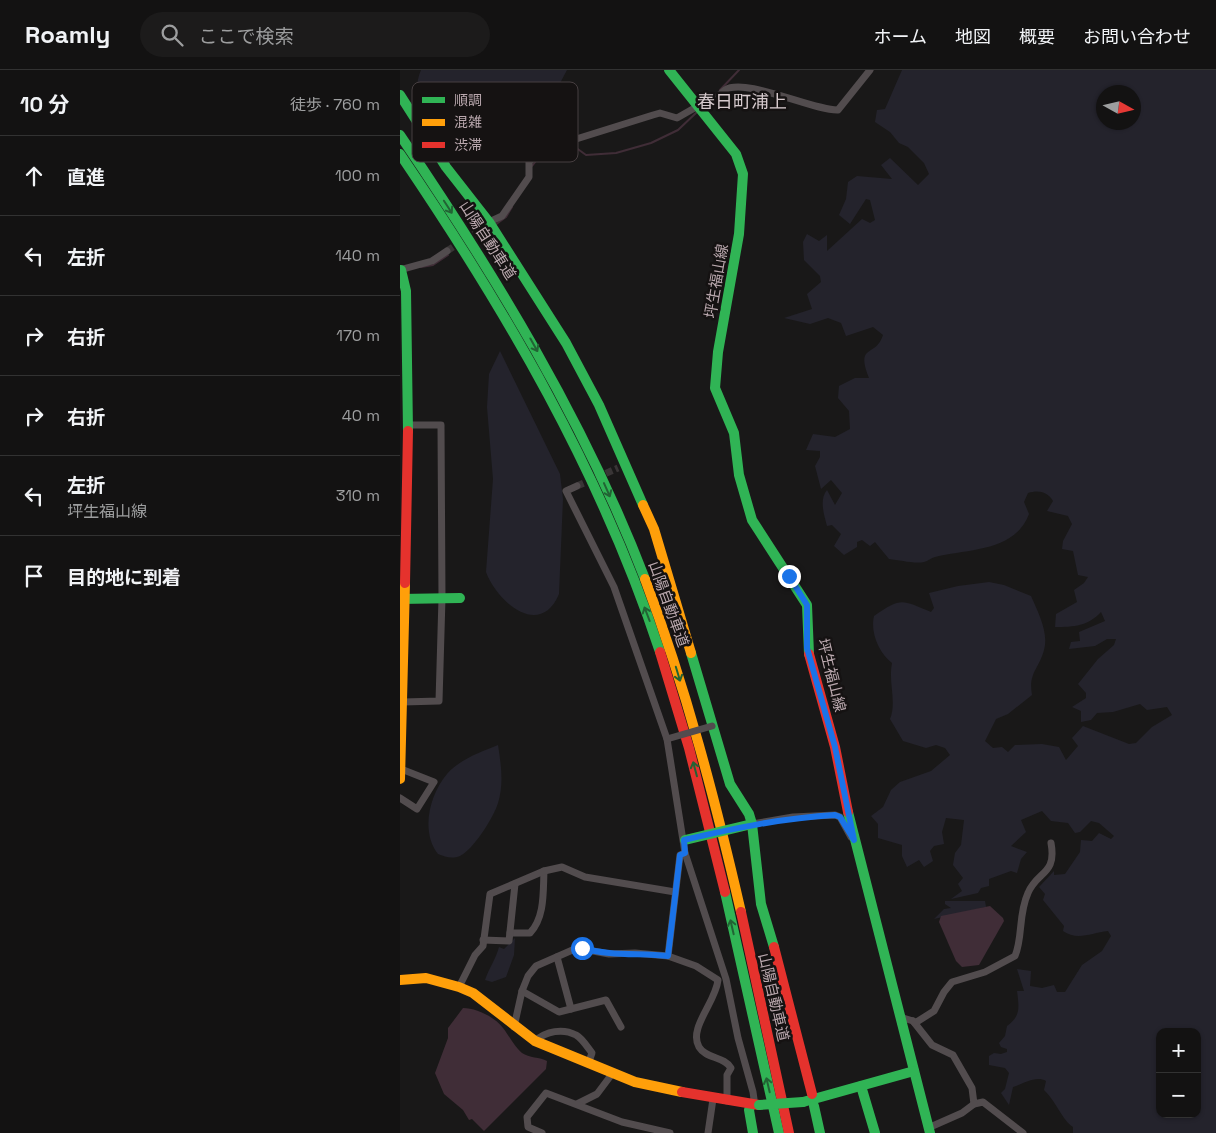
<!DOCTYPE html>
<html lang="ja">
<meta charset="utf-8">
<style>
body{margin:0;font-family:"Space Grotesk","Noto Sans JP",sans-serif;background:#1c1b1b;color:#f1f3f6}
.controls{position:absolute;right:15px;bottom:15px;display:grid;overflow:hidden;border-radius:10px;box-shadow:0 1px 4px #0004}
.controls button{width:45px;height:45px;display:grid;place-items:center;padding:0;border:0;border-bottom:1px solid #323232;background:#131212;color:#f1f3f6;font:25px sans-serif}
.compass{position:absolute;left:696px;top:15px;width:45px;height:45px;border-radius:50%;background:#131212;box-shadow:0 1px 4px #0004;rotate:98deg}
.stop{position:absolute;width:15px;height:15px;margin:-11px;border:4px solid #1a73e8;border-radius:50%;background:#fff}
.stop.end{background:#1a73e8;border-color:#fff;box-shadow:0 1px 5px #0008}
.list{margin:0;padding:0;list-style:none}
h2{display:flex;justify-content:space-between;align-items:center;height:65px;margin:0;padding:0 20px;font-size:21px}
h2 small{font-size:16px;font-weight:400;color:#9d9e9f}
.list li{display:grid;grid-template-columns:32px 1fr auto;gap:15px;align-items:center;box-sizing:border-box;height:80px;padding:0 20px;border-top:1px solid #323232}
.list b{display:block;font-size:19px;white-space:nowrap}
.list p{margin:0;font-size:16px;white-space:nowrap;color:#9d9e9f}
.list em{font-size:16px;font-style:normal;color:#9d9e9f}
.icon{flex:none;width:28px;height:28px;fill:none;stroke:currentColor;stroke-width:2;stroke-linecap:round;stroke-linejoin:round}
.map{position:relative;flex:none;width:816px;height:1063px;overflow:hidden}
header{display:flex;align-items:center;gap:30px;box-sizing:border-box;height:70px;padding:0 25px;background:#131212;border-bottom:1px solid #323232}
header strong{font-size:24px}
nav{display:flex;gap:28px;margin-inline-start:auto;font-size:18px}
.search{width:350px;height:45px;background:#1c1b1b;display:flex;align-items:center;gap:12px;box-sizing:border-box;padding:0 18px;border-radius:28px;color:#9d9e9f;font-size:19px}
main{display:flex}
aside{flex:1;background:#131212}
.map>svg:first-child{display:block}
.green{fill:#24232c;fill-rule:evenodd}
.water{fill:#402d37}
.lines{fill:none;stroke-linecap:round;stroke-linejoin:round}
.stream{stroke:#402d37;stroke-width:2}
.street-tunnel{stroke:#393536;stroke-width:7;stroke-dasharray:7 3.5;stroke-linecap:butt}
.street{stroke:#524c4e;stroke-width:7}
.fast{stroke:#30b455;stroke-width:10}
.slow{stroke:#ff9f0a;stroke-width:10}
.jam{stroke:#e5322d;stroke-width:10}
.street-bridge{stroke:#524c4e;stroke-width:7}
.fast-bridge{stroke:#30b455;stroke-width:10}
.oneway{stroke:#226334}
.route{stroke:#1a73e8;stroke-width:6}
.labels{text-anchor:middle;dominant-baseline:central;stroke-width:5;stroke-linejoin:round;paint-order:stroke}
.street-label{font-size:15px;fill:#baa8ae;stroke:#151212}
.quarter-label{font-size:18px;fill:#d6cacd;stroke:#151212}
.key{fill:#151212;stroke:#473f41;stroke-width:1}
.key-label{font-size:14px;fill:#baa8ae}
</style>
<header>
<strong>Roamly</strong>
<div class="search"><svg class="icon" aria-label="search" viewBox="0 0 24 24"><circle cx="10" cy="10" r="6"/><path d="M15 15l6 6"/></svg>ここで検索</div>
<nav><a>ホーム</a><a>地図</a><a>概要</a><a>お問い合わせ</a></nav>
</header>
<main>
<aside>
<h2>10 分<small>徒歩 · 760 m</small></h2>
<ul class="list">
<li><svg class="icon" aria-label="ahead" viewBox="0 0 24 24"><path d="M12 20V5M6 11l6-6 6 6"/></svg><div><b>直進</b></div><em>100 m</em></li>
<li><svg class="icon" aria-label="left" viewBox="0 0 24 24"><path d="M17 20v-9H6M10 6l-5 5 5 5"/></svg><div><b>左折</b></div><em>140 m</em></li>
<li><svg class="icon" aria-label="right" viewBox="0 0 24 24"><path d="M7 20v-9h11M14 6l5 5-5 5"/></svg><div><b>右折</b></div><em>170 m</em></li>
<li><svg class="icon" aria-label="right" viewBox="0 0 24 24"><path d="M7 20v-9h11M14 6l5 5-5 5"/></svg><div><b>右折</b></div><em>40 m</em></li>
<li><svg class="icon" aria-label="left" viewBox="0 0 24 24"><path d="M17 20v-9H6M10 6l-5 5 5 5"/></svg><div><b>左折</b><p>坪生福山線</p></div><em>310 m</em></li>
<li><svg class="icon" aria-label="arrive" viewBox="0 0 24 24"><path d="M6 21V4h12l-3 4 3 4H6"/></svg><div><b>目的地に到着</b></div></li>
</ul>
</aside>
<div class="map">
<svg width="816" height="1063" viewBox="0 0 816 1063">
<rect width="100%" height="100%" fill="#191818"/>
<!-- green -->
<g class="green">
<path d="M 21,0 L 167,0 C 153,27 136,58 111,76 C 67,109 0,48 21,0 Z"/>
<path d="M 502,0 L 816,0 L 816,1063 L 673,1063 L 673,1057 C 662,1050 656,1031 644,1020 L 646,1011 C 636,1005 623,1014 613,1017 L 609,1035 L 601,1023 L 605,1019 L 609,1003 L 605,998 L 589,995 L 589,986 L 594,983 L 601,984 L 607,982 L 607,979 L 601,977 L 599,973 L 605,966 L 607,956 C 621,946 619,937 617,921 L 624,921 L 617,899 L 631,901 L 630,916 L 642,918 L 654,915 L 657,922 L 665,922 L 682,895 L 702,881 L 711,866 L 708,861 C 691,863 677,871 663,861 L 664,856 L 643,830 L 645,824 L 639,817 L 654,801 L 654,805 L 665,804 L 680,782 L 681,770 L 692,771 L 699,763 L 711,769 L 714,766 L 699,753 L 691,751 L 680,762 L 675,763 L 668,753 L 651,751 L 642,741 L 621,750 L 626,762 L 611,776 L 627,782 L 621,789 L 617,803 L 611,801 L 589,809 L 589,816 L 581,818 L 578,823 L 551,829 L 562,821 L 558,814 L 563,808 L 553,795 L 555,783 L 561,775 L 564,750 L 546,748 L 542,762 L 544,774 L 534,776 L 530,781 L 533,791 L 524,797 L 519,790 L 507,797 L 502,786 L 502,775 L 478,768 L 478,754 L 471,746 L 483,737 L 491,720 L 500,712 L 531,701 L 550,685 L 545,678 L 536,675 L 526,678 L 503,671 L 490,649 C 497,632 488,612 492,593 C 479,583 470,562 474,546 C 502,527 501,530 531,542 L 534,538 L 529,523 L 558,516 L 589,512 L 604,515 L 631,526 C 638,542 649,563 644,580 C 639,599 628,603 632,625 L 608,644 L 596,649 L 585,671 L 593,678 L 602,677 L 608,682 L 615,675 L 642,674 L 659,677 L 666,690 L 678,676 L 672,668 L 683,656 L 729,674 L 736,673 L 752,657 L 772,645 L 767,637 L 747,640 L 740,634 L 713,642 L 697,643 L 691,650 L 681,652 L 681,641 L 672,637 L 686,628 L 686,623 L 678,614 L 698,589 L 714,575 L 716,569 L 707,569 L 695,576 L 669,579 L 671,572 L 680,571 L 679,562 L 705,551 L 701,542 C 688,556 674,557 655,557 L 656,544 L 677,532 L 674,520 L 684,513 L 688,507 L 678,505 L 673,481 L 662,479 L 663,471 L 672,454 L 668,446 L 647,441 L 653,431 C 647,421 638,420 628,423 L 624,432 L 629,444 C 615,482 568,479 535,487 C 531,488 528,491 524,492 C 514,494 500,490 489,489 L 475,472 L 470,476 L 462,470 L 457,472 L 457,477 L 444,485 L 434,476 L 441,464 L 432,455 L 427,456 C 424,445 419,429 427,420 L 435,435 L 442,423 L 431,410 L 421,419 L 415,396 L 420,387 L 420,381 L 406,380 L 413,364 L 435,367 L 450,359 L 449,341 L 438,328 L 439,316 L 455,308 L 469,308 C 455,273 476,288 483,265 L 473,257 L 446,266 L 441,253 L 428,248 L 410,254 L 384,248 L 412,239 L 407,224 L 421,212 L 420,206 L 404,190 L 403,172 L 407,164 L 419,171 L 427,165 L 427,181 L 462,149 L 470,153 L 475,150 L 470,130 L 466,129 L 450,154 L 439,145 L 446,129 L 448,112 L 457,106 L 492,109 L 481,95 L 490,88 L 518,115 L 529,104 L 524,93 L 508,77 L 499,73 L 490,62 L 475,52 L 477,40 L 485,39 ZM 704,22 L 734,22 L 734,52 L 704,52 ZM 760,962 L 797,962 L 797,1044 L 760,1044 Z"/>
<path d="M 100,281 L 160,404 L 163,429 L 159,524 C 140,569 97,532 86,502 L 93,409 L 87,337 L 89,304 Z"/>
<path d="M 98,675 C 101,694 104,714 98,733 C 94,747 73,780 60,786 C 52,789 45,787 38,784 C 20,761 30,724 47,704 C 60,689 81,682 98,675 Z"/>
<polygon points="545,831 585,831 586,837 534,849 544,839 551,838 545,834"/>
<path d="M 115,868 L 114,885 L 106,907 L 92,912 L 85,910 C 89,898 96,889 99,877 L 104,879 Z"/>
</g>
<!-- water -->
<g class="water">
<polygon points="590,836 603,848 604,851 579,895 562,897 556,891 539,852 541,846"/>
<path d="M 63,938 C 76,938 95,947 103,958 C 110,967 113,975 122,983 C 129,988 140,987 147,991 L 146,999 L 84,1061 L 72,1049 L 69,1050 L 63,1040 L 44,1024 L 35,1003 L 48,968 L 48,958 Z"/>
</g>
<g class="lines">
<!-- stream -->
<g class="stream">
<polyline points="320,20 339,0"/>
<polyline points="132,96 139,87 166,77 175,77 186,85 216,83 251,73 278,60 297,42"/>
<polyline points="95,155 106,147 112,137"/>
<polyline points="84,162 89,159"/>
<polyline points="21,197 33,195 48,185"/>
</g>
<!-- street-tunnel -->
<g class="street-tunnel">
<polyline points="47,181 82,158"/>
<polyline points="177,416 218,398"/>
</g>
<!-- street -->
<g class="street">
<path d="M 303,41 C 310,35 317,26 325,20 C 345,7 414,41 438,40 L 470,0"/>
<polyline points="82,158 89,152 102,146 129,107 129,92 141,80 253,45 260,43 277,48 298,36"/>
<polyline points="0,200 32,191 47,181"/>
<polyline points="177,416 166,421 214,517 267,669 285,783 326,909 338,968 353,1022 354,1029 351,1034"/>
<polyline points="3,632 39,631 42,528 41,355 8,355"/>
<polyline points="0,728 17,739 34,712 1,699"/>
<polyline points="352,754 393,747 435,745 440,747 451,767"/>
<path d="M 110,863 L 130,863 C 145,847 143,822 144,801"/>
<polyline points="83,870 109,871 115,814"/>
<polyline points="268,886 280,785 285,783"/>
<polyline points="157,887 171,939"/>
<polyline points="59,917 75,885 83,876 90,824 144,801 162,797 185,807 275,822"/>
<polyline points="122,921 159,942 206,930 221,957"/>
<polyline points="500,947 513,951 532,975 553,985 572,1018 574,1034 583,1032 623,1063"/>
<path d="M 513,951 L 515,953 L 534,941 L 544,922 L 552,912 L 585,902 L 615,886 C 623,867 618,845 628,823 C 637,801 657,805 651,773"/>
<path d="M 114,957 L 122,921 L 128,906 L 136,896 L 177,878 L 209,884 L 235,883 L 268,886 L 296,896 L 318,910 C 316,932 288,958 299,977 C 306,989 324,986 331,998 L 327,1005 L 327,1031"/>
<path d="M 135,971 C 146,961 163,958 176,965 C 182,968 188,978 192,983 L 188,994"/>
<polyline points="177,1034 197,1024 212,1004"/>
<polyline points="528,1058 562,1043 574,1034"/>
<polyline points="142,1063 128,1057 127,1047 146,1023 222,1052 270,1063"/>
<polyline points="308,1063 313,1029"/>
</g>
<!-- fast -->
<g class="fast">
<polyline points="269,0 336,84 343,104 339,164 318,282 315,318 334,363 339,405 352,450 407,535 409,584"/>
<polyline points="0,25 46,97 89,152 166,273 199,335 243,435"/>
<path d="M 0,65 C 95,205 184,350 245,509"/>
<path d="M 0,84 C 106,240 201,402 260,582"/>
<polyline points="1,200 6,221 8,361"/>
<polyline points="0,529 60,528"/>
<polyline points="291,583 330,714 349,744 352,754 361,834 374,877"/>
<polyline points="448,742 530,1063"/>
<polyline points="325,822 379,1063"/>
<polyline points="461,1016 475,1063"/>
<polyline points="403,1032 514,1001"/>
<polyline points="351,1034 349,1040 353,1063"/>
<polyline points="414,1036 420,1063"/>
</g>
<!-- slow -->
<g class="slow">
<polyline points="243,435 254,459 291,583"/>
<path d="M 245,509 C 286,618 315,729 341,842"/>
<polyline points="0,709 5,513"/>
<polyline points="0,910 26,908 59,917 73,923 135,971 235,1012 282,1022"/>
</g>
<!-- jam -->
<g class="jam">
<polyline points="5,513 8,361"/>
<polyline points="260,582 289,678 325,822"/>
<polyline points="409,584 435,677 448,742"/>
<polyline points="341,842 389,1063"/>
<polyline points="374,877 412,1024"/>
<polyline points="282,1022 359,1035"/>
</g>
<!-- street-bridge -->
<polyline class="street-bridge" points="267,669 312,656"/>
<!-- fast-bridge -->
<g class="fast-bridge">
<polyline points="285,770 352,754"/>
<polyline points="359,1035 403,1032"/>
</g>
</g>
<!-- one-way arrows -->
<defs><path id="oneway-shaft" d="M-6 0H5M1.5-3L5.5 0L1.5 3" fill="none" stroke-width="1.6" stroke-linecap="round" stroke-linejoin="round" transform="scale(1.25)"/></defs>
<g class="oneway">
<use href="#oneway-shaft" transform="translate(48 137) rotate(57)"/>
<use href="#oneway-shaft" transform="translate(134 275) rotate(61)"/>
<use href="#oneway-shaft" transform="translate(207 420) rotate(66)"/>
<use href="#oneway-shaft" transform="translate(247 544) rotate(-111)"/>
<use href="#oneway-shaft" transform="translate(278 604) rotate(73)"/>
<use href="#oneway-shaft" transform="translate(295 699) rotate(-105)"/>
<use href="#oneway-shaft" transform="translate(332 857) rotate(-103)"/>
<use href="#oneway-shaft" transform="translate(368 1015) rotate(-103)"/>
</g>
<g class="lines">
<!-- route -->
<path class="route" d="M 182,878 C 210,886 239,883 268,886 L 280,785 L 285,783 L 284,770 C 335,758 383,748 435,745 L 440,747 L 454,770 L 435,677 L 407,578 L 407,535 L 389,506"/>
</g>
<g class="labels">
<!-- street labels -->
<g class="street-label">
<text transform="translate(88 170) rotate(57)">山陽自動車道</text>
<text transform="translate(316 211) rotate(-80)">坪生福山線</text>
<text transform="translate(269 534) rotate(70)">山陽自動車道</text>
<text transform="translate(432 605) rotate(76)">坪生福山線</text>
<text transform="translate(374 927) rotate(77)">山陽自動車道</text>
</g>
<!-- quarter labels -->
<g class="quarter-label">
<text x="342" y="31">春日町浦上</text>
</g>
</g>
<!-- legend -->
<rect x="12" y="12" width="166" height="80" rx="8" class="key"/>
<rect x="22" y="27" width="23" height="6" fill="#30b455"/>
<rect x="22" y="49" width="23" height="7" fill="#ff9f0a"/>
<rect x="22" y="72" width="23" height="6" fill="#e5322d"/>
<g class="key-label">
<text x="54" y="35">順調</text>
<text x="54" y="57">混雑</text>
<text x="54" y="80">渋滞</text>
</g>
</svg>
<div class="controls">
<button>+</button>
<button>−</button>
</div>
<svg class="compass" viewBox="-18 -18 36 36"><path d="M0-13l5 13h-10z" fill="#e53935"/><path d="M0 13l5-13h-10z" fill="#9d9e9f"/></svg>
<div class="stop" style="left:182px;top:878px"></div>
<div class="stop end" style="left:389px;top:506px"></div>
</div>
</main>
